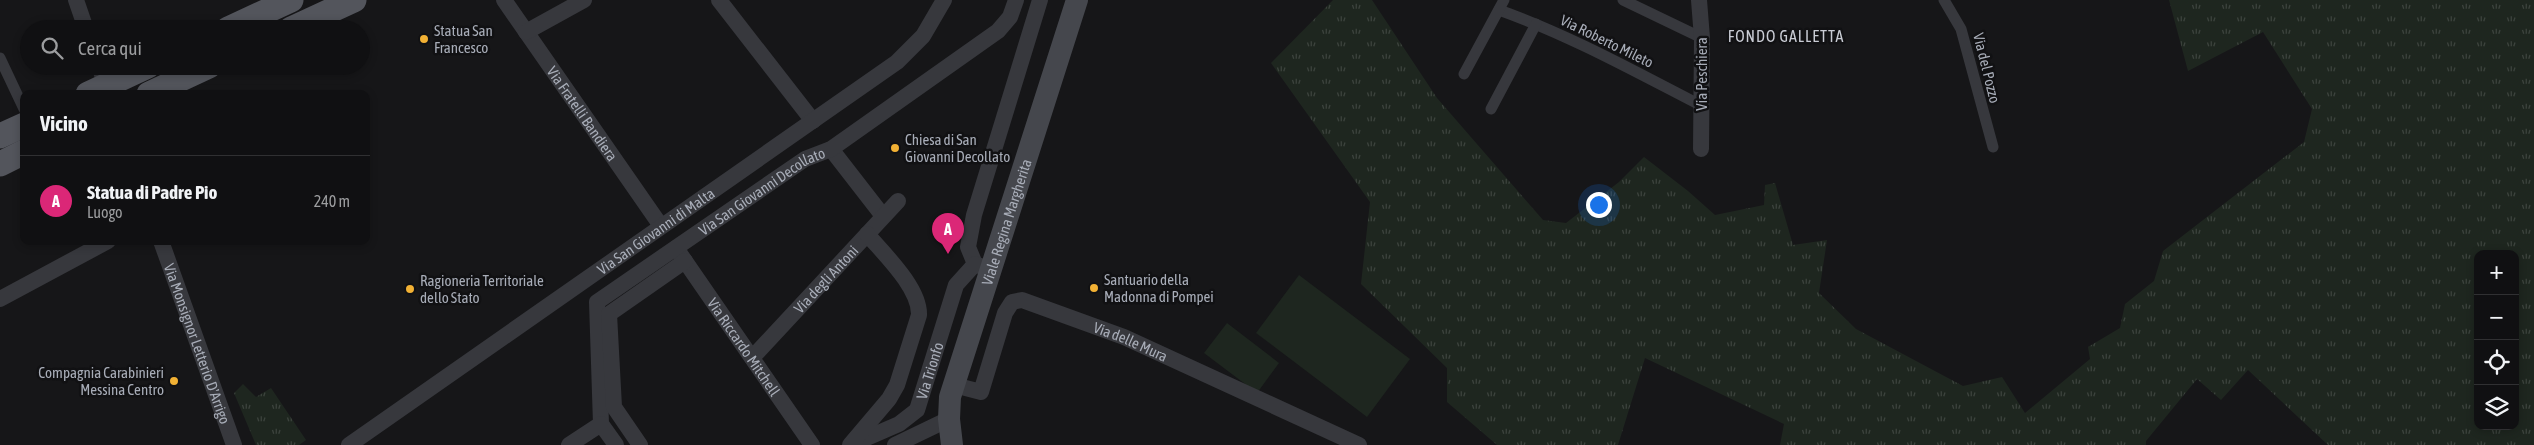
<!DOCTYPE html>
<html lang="it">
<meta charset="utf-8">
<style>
body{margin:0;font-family:"Asap Condensed",sans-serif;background:#1e1e20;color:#f1f3f6}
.controls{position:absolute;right:15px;bottom:15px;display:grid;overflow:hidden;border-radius:10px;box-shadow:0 2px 8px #0003}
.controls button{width:45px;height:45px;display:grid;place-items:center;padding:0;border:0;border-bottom:1px solid #303032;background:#101012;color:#f1f3f6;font:25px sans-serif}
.you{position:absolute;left:1598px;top:204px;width:18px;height:18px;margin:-12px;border:4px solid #fff;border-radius:50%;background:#1a73e8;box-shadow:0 0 0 8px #1a73e833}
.badge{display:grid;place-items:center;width:32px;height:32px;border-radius:50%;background:#db2777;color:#fff;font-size:16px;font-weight:700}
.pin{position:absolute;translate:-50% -41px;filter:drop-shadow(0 1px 2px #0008)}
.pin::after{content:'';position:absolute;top:26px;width:18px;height:15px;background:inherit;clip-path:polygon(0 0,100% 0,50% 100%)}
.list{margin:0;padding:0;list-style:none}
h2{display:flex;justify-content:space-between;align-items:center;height:65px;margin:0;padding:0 20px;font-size:21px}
h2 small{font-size:16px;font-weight:400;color:#9c9d9f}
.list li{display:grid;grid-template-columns:32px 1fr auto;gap:15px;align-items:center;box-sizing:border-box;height:90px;padding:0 20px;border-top:1px solid #303032}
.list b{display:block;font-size:19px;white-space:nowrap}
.list p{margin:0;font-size:16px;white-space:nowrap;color:#9c9d9f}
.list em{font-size:16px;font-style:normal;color:#9c9d9f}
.icon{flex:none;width:28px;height:28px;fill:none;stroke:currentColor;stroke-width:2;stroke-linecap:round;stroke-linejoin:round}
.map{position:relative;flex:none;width:2534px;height:445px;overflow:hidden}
.search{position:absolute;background:#101012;box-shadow:0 2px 8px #0003;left:20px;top:20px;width:350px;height:55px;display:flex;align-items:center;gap:12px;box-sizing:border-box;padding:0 18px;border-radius:28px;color:#9c9d9f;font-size:19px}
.panel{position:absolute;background:#101012;box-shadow:0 2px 8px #0003;left:20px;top:90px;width:350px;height:155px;border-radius:10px}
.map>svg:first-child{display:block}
.grass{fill:url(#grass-tufts);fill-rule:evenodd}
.garden{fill:#1e261f}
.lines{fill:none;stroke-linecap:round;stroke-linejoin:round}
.pedestrian{stroke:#37383d;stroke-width:11}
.minor{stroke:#37383d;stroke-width:16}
.secondary{stroke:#45474d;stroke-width:22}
.primary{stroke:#53555c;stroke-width:25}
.poi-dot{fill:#f2b134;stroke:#111113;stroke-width:2}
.labels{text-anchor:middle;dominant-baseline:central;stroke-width:5;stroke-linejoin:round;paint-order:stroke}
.poi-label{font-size:15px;fill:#a8adb8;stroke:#111113;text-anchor:start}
.street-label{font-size:15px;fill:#a8adb8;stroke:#111113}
.neighbourhood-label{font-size:16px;letter-spacing:1px;fill:#c9ccd4;stroke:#111113}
</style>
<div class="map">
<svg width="2534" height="445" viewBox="0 0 2534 445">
<defs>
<pattern id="grass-tufts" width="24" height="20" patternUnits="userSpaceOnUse" patternTransform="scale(1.25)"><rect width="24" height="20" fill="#1e261f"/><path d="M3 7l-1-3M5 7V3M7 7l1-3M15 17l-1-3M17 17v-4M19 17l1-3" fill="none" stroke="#3c433d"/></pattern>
</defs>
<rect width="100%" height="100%" fill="#161618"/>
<!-- grass -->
<g class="grass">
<path d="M 1333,0 L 1372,0 L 1437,98 L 1543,220 L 1566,223 L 1619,182 L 1644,157 L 1688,191 L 1715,215 L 1764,205 L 1765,185 L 1775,183 L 1793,245 L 1827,240 L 1819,293 L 1856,329 L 1963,386 L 2002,377 L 2025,413 L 2090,359 L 2088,347 L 2120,328 L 2125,304 L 2154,281 L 2163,251 L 2304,142 L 2312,109 L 2263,32 L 2188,71 L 2169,0 L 2534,0 L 2534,445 L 2328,445 L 2248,370 L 2221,400 L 2197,379 L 2146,441 L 2146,445 L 1780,445 L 1784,424 L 1645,358 L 1618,445 L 1497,445 L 1447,402 L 1447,368 L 1361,284 L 1370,202 L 1271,63 ZM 2478,254 L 2515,254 L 2515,426 L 2478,426 Z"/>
<polygon points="243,384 256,397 271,388 306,440 299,445 256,445 234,393"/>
</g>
<!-- garden -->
<g class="garden">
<polygon points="1299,275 1410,359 1367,417 1256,333"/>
<polygon points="1227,323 1279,363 1257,393 1204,353"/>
</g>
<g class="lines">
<!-- pedestrian -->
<g class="pedestrian">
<polyline points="1623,0 1702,38"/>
<polyline points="1944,0 1961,29 1993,147"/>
<path d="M 1499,10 C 1569,35 1634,71 1700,105"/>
<polyline points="0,58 24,109"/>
<polyline points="1464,74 1504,0"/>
<polyline points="1491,109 1536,24"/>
</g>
<!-- minor -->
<g class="minor">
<polyline points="76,0 86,29"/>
<path id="s1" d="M 504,0 L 661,226"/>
<polyline points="719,0 813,121"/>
<polyline points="1699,0 1702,38 1701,149"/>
<polyline points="526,32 584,0"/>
<polyline points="99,66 109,94"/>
<polyline points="831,149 883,216"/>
<path id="s2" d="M 161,241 L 234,445"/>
<path id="s3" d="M 676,248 L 812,445"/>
<polyline points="990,270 975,264 968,247 974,215 1040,0"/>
<polyline points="0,299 108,241"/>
<path id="s4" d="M 752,358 L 898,201"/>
<path id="s5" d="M 954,385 L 981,392 L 1005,313 L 1012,302 L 1022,300 L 1124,337 L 1359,445"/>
<path id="s6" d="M 601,424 L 597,302 L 805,159 L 831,149 L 998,31 L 1010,17 L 1016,0"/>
<path id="s7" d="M 855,443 L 899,424 L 917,410 L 956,285 L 975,264"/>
<path id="s8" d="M 349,445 L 897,62 L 923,36 L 944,0"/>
<polyline points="569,445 601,424 616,445"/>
<polyline points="640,445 614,407 609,314 685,261"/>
<path d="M 850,445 L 889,399 L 897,385 L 919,315 C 920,288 884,254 867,234"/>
<polyline points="895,445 949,419"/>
</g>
<!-- secondary -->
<path class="secondary" id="s9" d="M 952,445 L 949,419 L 950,397 L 1077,0"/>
<!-- primary -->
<g class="primary">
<polyline points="228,29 291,0"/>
<polyline points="291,29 354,0"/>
<polyline points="88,94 148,66"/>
<polyline points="149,94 209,66"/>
<polyline points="0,136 24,125"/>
<polyline points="0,164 24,152"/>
</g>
</g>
<!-- markers -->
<g class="poi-dot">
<circle cx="424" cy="39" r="5"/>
<circle cx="895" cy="148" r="5"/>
<circle cx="1094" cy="288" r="5"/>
<circle cx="410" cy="289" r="5"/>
<circle cx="174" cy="381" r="5"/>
</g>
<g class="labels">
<!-- poi labels -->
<g class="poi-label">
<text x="434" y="30">Statua San<tspan x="434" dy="17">Francesco</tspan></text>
<text x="905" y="139">Chiesa di San<tspan x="905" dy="17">Giovanni Decollato</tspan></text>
<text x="1104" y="279">Santuario della<tspan x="1104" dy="17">Madonna di Pompei</tspan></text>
<text x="420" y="280">Ragioneria Territoriale<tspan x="420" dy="17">dello Stato</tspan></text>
<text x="164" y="372" text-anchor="end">Compagnia Carabinieri<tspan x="164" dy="17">Messina Centro</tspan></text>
</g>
<!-- street labels -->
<g class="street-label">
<text transform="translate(1607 41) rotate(26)">Via Roberto Mileto</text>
<text transform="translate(1987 68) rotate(76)">Via del Pozzo</text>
<text transform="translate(1701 74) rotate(-90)">Via Peschiera</text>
<text stroke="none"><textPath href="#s1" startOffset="138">Via Fratelli Bandiera</textPath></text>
<text stroke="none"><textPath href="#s6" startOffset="321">Via San Giovanni Decollato</textPath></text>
<text stroke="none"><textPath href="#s9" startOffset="232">Viale Regina Margherita</textPath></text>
<text stroke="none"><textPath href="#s8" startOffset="374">Via San Giovanni di Malta</textPath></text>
<text stroke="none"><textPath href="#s4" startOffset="108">Via degli Antoni</textPath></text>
<text stroke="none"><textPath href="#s5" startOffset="250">Via delle Mura</textPath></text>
<text stroke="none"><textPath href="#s2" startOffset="109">Via Monsignor Letterio D'Arrigo</textPath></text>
<text stroke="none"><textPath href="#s3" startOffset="120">Via Riccardo Mitchell</textPath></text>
<text stroke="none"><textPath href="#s7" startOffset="112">Via Trionfo</textPath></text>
</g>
<!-- neighbourhood labels -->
<g class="neighbourhood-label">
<text x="1786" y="36">FONDO GALLETTA</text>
</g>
</g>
</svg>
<div class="controls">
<button>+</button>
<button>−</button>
<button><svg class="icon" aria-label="locate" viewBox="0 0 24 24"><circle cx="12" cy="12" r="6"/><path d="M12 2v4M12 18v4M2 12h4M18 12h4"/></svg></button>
<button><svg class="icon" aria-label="layers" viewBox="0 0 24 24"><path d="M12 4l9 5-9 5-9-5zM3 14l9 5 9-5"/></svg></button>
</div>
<div class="you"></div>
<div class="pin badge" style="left:948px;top:254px">A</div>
<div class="search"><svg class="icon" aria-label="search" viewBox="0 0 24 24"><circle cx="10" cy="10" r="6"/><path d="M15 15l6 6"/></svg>Cerca qui</div>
<section class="panel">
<h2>Vicino<small></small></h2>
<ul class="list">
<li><span class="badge">A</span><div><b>Statua di Padre Pio</b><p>Luogo</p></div><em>240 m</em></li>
</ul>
</section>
</div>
